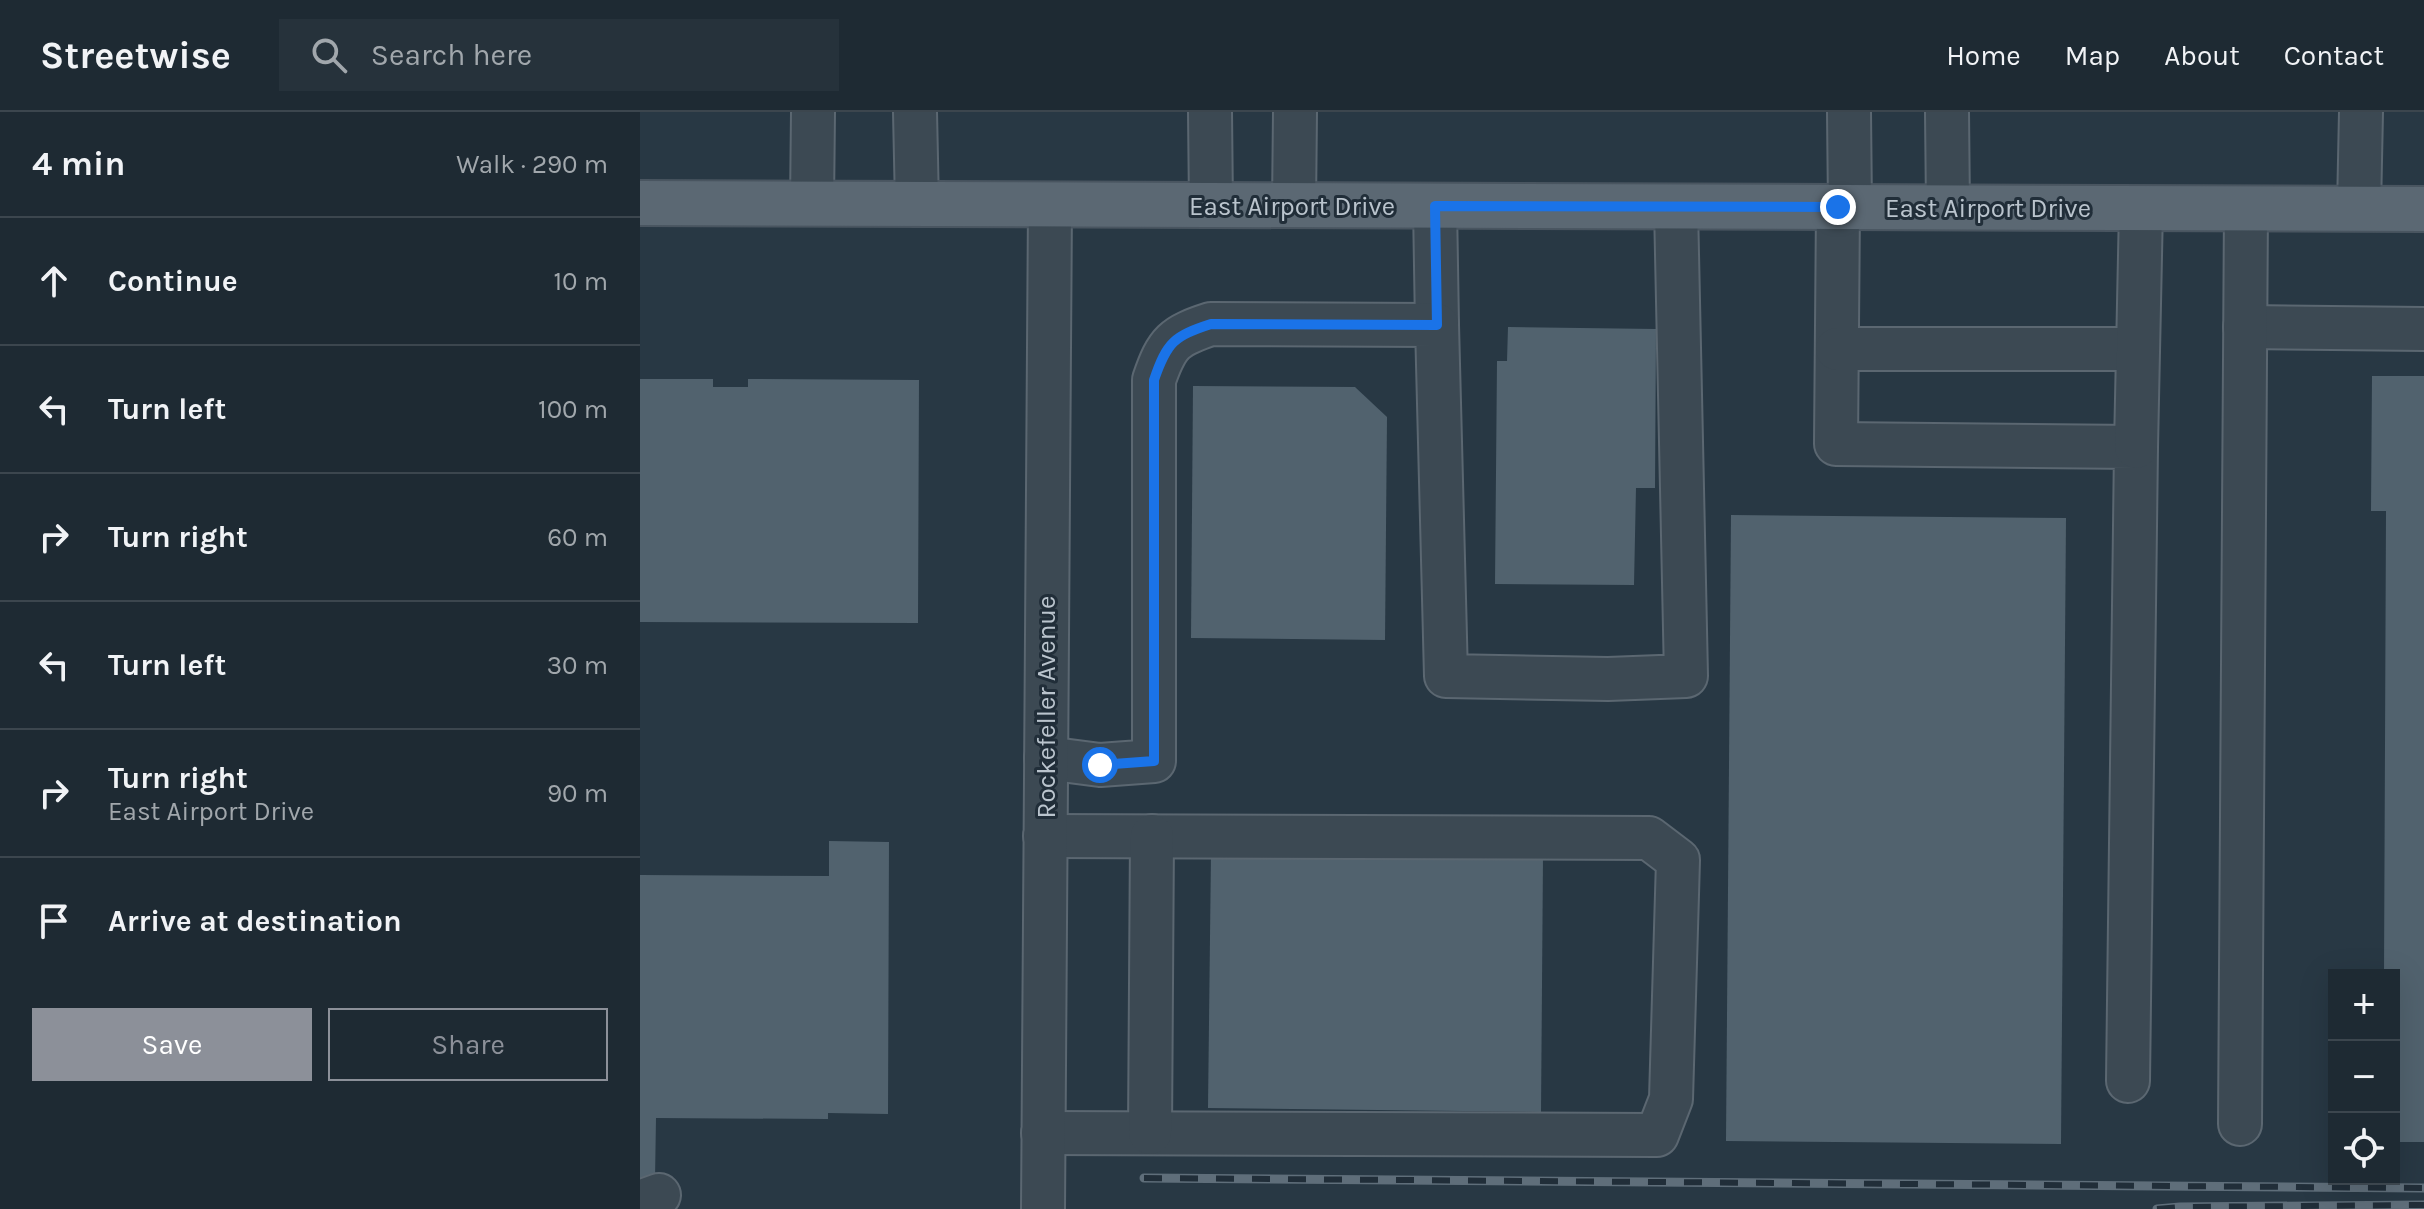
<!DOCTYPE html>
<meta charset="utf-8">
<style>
body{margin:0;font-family:Karla,sans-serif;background:#26323b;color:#f1f3f6}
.controls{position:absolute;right:24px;bottom:24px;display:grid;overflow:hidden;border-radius:0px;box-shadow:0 8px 32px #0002}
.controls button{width:72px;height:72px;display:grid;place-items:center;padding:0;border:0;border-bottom:2px solid #3c464e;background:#1e2a33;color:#f1f3f6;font:40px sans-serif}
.stop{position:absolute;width:24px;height:24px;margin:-18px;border:6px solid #1a73e8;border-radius:50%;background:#fff}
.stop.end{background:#1a73e8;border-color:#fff;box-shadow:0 2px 8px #0008}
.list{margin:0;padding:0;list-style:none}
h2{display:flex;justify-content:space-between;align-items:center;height:104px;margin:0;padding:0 32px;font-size:34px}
h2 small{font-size:26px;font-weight:400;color:#a1a7ac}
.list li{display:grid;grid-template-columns:52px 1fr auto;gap:24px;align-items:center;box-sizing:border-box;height:128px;padding:0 32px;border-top:2px solid #3c464e}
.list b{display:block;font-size:30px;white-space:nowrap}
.list p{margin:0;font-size:26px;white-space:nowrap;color:#a1a7ac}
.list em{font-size:26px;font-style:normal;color:#a1a7ac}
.actions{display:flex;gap:16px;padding:24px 32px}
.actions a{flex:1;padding:18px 0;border:2px solid #8c9099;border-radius:0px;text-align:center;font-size:28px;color:#8c9099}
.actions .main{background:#8c9099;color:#fff}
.icon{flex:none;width:44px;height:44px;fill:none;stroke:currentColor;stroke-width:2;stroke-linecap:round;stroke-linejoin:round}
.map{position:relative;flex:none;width:1784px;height:1097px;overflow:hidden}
header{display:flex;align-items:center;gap:48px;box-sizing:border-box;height:112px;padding:0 40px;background:#1e2a33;border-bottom:2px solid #3c464e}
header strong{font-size:38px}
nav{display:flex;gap:44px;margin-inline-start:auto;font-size:28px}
.search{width:560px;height:72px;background:#26323b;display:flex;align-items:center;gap:20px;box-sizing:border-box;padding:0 28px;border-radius:0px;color:#a1a7ac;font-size:30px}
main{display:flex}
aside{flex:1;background:#1e2a33}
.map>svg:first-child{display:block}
.building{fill:#51626e}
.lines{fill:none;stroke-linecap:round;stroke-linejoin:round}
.minor-casing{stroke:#5b6771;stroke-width:46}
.major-casing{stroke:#495560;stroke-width:48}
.minor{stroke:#3c4953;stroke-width:42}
.major{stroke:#5b6873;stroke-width:44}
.rail-casing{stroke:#5f6e7a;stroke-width:9}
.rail{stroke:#212e39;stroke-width:6;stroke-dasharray:18;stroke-linecap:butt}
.route{stroke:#1a73e8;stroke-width:10}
.labels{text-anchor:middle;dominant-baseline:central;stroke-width:6;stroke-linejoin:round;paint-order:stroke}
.street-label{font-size:26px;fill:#bac4cd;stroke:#212e39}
</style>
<header>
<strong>Streetwise</strong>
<div class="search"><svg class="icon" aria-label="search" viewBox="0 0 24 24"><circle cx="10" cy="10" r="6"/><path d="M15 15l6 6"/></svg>Search here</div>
<nav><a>Home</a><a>Map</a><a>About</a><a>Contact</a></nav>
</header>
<main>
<aside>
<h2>4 min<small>Walk · 290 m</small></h2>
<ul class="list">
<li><svg class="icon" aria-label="ahead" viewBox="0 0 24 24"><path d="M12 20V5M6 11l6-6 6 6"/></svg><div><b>Continue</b></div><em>10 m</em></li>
<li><svg class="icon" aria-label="left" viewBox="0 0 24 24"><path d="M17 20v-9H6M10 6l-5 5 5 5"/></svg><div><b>Turn left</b></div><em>100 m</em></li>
<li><svg class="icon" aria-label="right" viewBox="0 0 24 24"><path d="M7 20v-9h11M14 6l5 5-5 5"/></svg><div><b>Turn right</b></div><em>60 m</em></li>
<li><svg class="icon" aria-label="left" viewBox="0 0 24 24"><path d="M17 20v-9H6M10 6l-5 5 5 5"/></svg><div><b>Turn left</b></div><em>30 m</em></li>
<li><svg class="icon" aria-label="right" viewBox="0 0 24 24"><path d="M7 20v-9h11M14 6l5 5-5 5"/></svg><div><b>Turn right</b><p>East Airport Drive</p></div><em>90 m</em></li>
<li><svg class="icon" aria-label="arrive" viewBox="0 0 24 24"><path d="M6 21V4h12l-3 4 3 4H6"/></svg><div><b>Arrive at destination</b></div></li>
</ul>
<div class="actions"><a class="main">Save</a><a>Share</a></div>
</aside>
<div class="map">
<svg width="1784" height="1097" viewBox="0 0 1784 1097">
<rect width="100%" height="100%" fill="#283844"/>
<!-- building -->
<g class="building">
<polygon points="868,215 1016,217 1015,376 996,376 994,473 855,472 857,249 867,249"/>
<polygon points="1732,264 1784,264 1784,1030 1754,1030 1754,863 1744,863 1746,399 1731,399"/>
<polygon points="0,267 73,267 73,275 108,275 108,267 279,268 278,511 0,510"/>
<polygon points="553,274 715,275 747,305 745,528 551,526"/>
<polygon points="1091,403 1426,406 1421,1032 1086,1029"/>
<polygon points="189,729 249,730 248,1002 188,1001 188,1007 16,1006 15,1068 0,1068 0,763 189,764"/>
<polygon points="571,741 903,745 901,1000 568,996"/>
</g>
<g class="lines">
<defs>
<g id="minor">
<polyline points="275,0 277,93"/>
<polyline points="570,0 571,94"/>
<polyline points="1209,0 1210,95"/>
<polyline points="1307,0 1308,96"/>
<polyline points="172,92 173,0"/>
<polyline points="654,94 655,0"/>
<polyline points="795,94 797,213"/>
<polyline points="1198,95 1196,332 1496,335 1488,969"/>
<polyline points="1719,97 1721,0"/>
<polyline points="1605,215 1784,217"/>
<polyline points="1197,237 1498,237"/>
<polyline points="1496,335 1501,96"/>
<path d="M 406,646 L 460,653 L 514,649 L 514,268 C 527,230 534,224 571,212 L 797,213 L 806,564 L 968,567 L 1046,564 L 1036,95"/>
<polyline points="1600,1012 1606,96"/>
<polyline points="403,1021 1017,1023 1031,987 1038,748 1009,726 405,724"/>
<polyline points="510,1021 512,724"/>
<polyline points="0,1090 19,1083"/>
<polyline points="403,1097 410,93"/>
</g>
<polyline id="major" points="0,91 1784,97"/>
</defs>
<!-- minor casing -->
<use href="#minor" class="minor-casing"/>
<!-- major casing -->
<use href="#major" class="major-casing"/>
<!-- minor -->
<use href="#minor" class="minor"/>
<!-- major -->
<use href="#major" class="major"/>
<defs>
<g id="rail">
<polyline points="504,1066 1784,1076"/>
<polyline points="1517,1097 1540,1095 1784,1093"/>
</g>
</defs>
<!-- rail casing -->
<use href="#rail" class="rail-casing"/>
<!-- rail -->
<use href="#rail" class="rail"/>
</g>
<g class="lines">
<!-- route -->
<path class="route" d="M 460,653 L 514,649 L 514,268 C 527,230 534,224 571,212 L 797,213 L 795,94 L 1198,95"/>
</g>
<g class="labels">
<!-- street labels -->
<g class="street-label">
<text x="652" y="94">East Airport Drive</text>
<text x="1348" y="96">East Airport Drive</text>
<text transform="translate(406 595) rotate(-90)">Rockefeller Avenue</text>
</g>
</g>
</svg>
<div class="controls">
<button>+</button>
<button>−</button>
<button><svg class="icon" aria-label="locate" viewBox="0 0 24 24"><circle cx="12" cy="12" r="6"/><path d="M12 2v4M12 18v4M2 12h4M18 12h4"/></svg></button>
</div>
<div class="stop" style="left:460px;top:653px"></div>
<div class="stop end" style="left:1198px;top:95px"></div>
</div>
</main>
